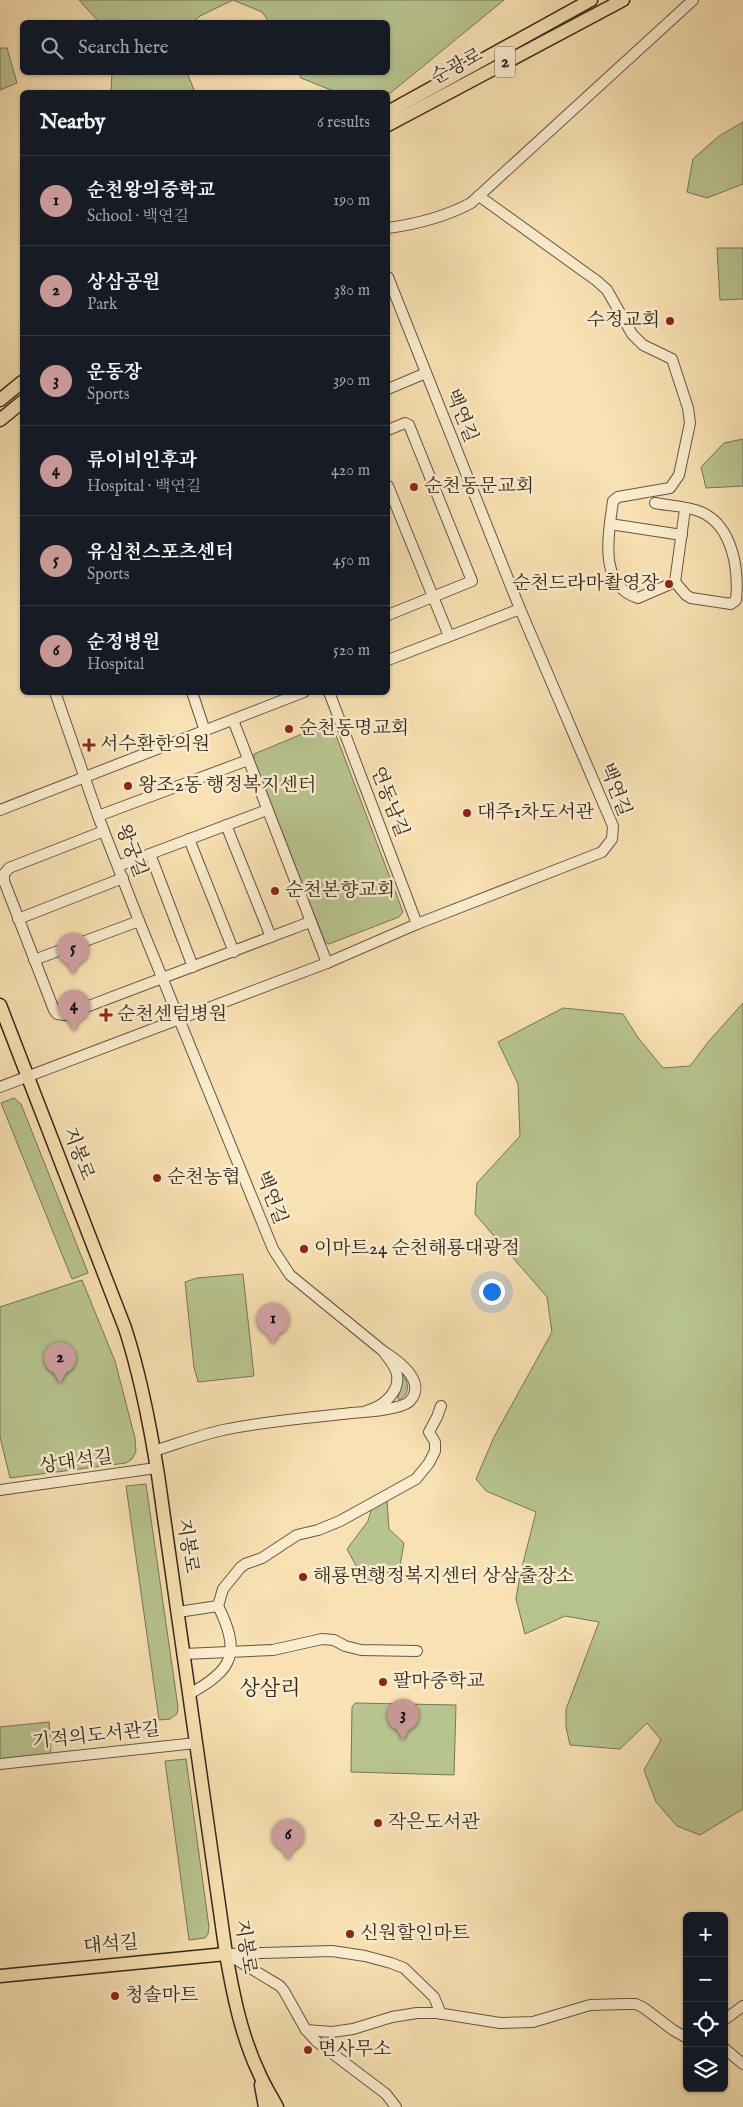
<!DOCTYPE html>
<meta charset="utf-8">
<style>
body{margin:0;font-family:"IM FELL English","Noto Serif KR",serif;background:#242831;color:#f1f3f6}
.controls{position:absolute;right:15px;bottom:15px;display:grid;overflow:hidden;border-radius:8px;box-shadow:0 1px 4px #0004}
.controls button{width:45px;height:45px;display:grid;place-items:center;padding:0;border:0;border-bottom:1px solid #363941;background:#171b24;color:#f1f3f6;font:25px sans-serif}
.you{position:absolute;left:491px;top:1291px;width:18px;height:18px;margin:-12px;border:4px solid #fff;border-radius:50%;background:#1a73e8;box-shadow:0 0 0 8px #1a73e833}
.badge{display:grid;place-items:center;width:32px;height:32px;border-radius:50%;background:#c59692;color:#111;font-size:16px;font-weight:700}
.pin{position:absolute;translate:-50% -41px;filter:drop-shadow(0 1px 2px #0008)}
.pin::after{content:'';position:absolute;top:26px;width:18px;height:15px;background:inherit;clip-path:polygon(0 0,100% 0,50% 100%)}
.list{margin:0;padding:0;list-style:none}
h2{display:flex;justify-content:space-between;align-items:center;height:65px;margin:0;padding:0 20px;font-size:21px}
h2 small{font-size:16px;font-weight:400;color:#9ea1a6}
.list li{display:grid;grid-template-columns:32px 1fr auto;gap:15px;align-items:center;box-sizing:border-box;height:90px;padding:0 20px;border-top:1px solid #363941}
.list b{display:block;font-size:19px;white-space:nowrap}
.list p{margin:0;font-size:16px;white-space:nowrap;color:#9ea1a6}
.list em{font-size:16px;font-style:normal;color:#9ea1a6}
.icon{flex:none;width:28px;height:28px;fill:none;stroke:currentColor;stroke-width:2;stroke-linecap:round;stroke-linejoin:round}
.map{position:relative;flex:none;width:743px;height:2107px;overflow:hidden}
.search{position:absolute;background:#171b24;box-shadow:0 1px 4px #0004;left:20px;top:20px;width:370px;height:55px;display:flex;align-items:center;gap:12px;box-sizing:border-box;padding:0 18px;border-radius:8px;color:#9ea1a6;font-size:19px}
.panel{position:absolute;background:#171b24;box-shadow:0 1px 4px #0004;left:20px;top:90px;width:370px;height:605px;border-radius:8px}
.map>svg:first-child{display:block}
.green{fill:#b8c490;stroke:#767658}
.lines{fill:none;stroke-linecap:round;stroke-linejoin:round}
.minor-casing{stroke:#665744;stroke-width:12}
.major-casing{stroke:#352920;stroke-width:15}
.minor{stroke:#faeccd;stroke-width:10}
.major{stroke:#f8e1b2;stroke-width:12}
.poi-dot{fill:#8f2418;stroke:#faeccd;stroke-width:2}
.labels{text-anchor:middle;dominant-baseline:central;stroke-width:5;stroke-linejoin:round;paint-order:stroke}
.shield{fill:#faeccd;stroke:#706454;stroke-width:1}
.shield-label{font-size:18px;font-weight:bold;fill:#352920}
.street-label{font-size:19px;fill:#352920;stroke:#faeccd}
.poi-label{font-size:19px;fill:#352920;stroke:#faeccd;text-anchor:start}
.quarter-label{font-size:21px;fill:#352920;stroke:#faeccd}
</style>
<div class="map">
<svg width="743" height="2107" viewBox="0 0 743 2107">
<rect width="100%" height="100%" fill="#f8e1b2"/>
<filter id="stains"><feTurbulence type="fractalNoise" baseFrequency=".004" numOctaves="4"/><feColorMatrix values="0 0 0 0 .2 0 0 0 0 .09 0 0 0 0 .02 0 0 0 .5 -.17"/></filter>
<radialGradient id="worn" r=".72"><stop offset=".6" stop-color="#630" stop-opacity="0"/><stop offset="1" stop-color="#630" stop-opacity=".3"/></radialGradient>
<!-- green -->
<g class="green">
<polygon points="79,0 504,0 388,95 388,92 336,92 301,78 299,73 388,72 388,22 269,22 262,12 233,0 200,16 193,22 99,22"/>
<polygon points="0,48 7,48 17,83 0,90"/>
<polygon points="112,72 187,73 195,92 111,92"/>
<polygon points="743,122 743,184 707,198 687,192 693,159 719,136"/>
<polygon points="717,248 743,248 743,299 720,300"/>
<polygon points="743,439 743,486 706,488 701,467 724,443"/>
<polygon points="331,722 403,912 399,917 329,944 325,942 254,760 254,754"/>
<polygon points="743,1003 743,1809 700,1835 677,1826 656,1802 644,1770 661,1740 647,1723 620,1749 570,1745 566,1727 566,1709 599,1622 565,1616 525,1634 516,1599 520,1575 536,1512 486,1491 476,1479 494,1437 552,1332 547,1297 475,1214 477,1183 520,1136 518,1084 498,1042 563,1008 623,1014 639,1039 663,1068 690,1066 709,1041"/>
<polygon points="14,1098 21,1104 88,1273 72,1279 1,1103"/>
<polygon points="243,1274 254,1376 198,1382 194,1367 185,1282 197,1278"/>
<polygon points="82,1280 115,1361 135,1438 136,1452 132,1459 126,1463 10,1478 0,1437 0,1307"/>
<path d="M 403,1374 C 409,1383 410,1395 399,1400 L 398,1398 Z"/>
<polygon points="146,1484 178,1707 177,1714 170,1719 159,1720 126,1486"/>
<polygon points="387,1500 389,1529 404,1543 400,1566 383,1582 363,1579 347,1549 368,1521 373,1504"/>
<polygon points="355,1703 456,1705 454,1775 351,1772 352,1707"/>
<polygon points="49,1722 51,1749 49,1755 0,1760 0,1727"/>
<polygon points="186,1759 209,1927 208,1934 205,1938 189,1940 165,1761"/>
</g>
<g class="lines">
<defs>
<g id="minor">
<path d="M 479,196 L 597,281 L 607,290 L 632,334 L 643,345 L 672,359 L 688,408 L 690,423 L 679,475 L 670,488 L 618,497 L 613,501 C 609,532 597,585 638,598 L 675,582 L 686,595 L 691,598 L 731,604 L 736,600 C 739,570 733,526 701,512 C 688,506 670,506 655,503"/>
<path d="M 388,228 C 417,224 445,217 471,203 L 693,0"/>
<polyline points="388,389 426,373"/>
<polyline points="388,430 405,423 409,425 472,581 388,615"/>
<polyline points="388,486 449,636"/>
<polyline points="610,524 682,535"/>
<polyline points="675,582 685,509"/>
<polyline points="388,660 520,609"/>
<polyline points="55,692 98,816 139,921 273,1249 290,1275 383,1351"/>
<polyline points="192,692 205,731"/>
<polyline points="329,692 417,924"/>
<polyline points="233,720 327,963"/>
<polyline points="0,810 304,692"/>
<polyline points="98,816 248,760"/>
<polyline points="226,825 271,937"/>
<polyline points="104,831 9,868 4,874 4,881 54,1010 57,1014 65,1015 310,922"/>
<polyline points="189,839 234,952"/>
<polyline points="150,854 193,967"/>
<polyline points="118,866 267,810"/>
<polyline points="18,919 123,878"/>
<polyline points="34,960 139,921"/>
<polyline points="0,1087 327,963 417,924 602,852 612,839 613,826 520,609 388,277"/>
<path d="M 154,1451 C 177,1444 200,1435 223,1430 C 265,1421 308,1418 351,1413 C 364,1412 401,1410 410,1401 C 428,1381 396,1359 383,1351 C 388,1358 396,1366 397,1375 C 400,1393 382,1407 366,1411"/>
<polyline points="0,1490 156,1468"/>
<polyline points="178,1612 218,1606 223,1589 240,1568 245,1564 262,1558 297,1535 318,1530 340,1521 416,1479 429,1463 435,1451 435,1442 429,1432 437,1417 441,1406"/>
<polyline points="184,1654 273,1650 322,1639 334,1640 345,1646 361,1650 417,1651"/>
<path d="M 189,1694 C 234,1670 241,1652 218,1606"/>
<polyline points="0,1764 196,1743"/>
<polyline points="226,1954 332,1951 365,1956 391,1963 404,1968 434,1997 441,2014"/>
<polyline points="227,1954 280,1986 284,1991 306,2030 316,2041 386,2094 396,2107"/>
<polyline points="724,2020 743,2006"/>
<polyline points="306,2030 332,2032 353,2029 392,2017 417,2013 437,2013 500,2023 533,2022 590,2005 626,2004 636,2004 644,2008 673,2030 687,2038"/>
<polyline points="724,2048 743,2064"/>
</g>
<g id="major">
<polyline points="388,112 591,0"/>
<polyline points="388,125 623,0"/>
<polyline points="0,400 22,382"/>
<polyline points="0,420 22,402"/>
<path d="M 0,1005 L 125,1328 C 141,1377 150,1425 158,1475 L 226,1954 C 233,1994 241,2035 259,2073 C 264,2085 271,2096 277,2107"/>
<polyline points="0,1976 226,1954"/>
<polyline points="261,2085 265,2107"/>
</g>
</defs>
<!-- minor casing -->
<use href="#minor" class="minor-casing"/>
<!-- major casing -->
<use href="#major" class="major-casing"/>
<!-- minor -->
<use href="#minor" class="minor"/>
<!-- major -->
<use href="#major" class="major"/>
</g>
<!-- markers -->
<g class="poi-dot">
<circle cx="670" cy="321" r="5"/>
<circle cx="414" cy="487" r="5"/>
<circle cx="669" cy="584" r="5"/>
<circle cx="289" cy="729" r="5"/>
<path d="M86.5 737.5h5v5h5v5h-5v5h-5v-5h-5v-5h5z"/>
<circle cx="128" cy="786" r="5"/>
<circle cx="467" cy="813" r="5"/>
<circle cx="275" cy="891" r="5"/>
<path d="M103.5 1007.5h5v5h5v5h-5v5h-5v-5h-5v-5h5z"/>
<circle cx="157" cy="1178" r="5"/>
<circle cx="304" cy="1249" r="5"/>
<circle cx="303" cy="1577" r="5"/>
<circle cx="383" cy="1682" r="5"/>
<circle cx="378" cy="1823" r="5"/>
<circle cx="350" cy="1934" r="5"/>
<circle cx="115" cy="1996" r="5"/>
<circle cx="308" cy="2050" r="5"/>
</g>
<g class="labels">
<!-- shield labels -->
<rect class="shield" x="495" y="46.5" width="20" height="31" rx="4"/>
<g class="shield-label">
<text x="505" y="62">2</text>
</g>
<!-- street labels -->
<g class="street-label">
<text transform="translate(457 67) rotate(-28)">순광로</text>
<text transform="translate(461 416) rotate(68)">백연길</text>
<text transform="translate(615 790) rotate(69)">백연길</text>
<text transform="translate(389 802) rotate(69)">연동남길</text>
<text transform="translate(131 851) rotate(69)">왕궁길</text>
<text transform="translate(78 1154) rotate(69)">지봉로</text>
<text transform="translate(271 1198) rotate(69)">백연길</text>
<text transform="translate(76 1462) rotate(-8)">상대석길</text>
<text transform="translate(187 1546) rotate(81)">지봉로</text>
<text transform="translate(96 1736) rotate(-6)">기적의도서관길</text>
<text transform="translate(111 1945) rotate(-5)">대석길</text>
<text transform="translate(245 1947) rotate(81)">지봉로</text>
</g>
<!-- poi labels -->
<g class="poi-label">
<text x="660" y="321" text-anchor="end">수정교회</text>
<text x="424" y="487">순천동문교회</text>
<text x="659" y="584" text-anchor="end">순천드라마촬영장</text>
<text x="299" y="729">순천동명교회</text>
<text x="100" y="745">서수환한의원</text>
<text x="138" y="786">왕조2동 행정복지센터</text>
<text x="477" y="813">대주1차도서관</text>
<text x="285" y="891">순천본향교회</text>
<text x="117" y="1015">순천센텀병원</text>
<text x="167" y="1178">순천농협</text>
<text x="314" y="1249">이마트24 순천해룡대광점</text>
<text x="313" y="1577">해룡면행정복지센터 상삼출장소</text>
<text x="393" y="1682">팔마중학교</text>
<text x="388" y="1823">작은도서관</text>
<text x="360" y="1934">신원할인마트</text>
<text x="125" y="1996">청솔마트</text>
<text x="318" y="2050">면사무소</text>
</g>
<!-- quarter labels -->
<g class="quarter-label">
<text x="270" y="1689">상삼리</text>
</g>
</g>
<rect width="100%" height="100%" filter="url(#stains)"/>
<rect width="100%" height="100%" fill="url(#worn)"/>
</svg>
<div class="controls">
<button>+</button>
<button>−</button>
<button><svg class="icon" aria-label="locate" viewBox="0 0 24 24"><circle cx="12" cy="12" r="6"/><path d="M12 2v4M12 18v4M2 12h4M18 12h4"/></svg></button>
<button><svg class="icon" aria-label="layers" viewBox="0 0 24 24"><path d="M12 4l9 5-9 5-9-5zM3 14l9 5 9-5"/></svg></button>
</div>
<div class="you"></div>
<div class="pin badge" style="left:273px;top:1344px">1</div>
<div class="pin badge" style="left:60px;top:1383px">2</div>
<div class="pin badge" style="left:403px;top:1740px">3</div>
<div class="pin badge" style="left:74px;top:1031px">4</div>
<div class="pin badge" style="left:73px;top:974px">5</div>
<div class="pin badge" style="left:288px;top:1860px">6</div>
<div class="search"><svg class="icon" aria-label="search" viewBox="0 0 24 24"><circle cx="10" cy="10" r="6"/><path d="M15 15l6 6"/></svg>Search here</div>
<section class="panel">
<h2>Nearby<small>6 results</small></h2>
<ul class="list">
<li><span class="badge">1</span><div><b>순천왕의중학교</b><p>School · 백연길</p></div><em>190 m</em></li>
<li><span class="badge">2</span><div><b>상삼공원</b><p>Park</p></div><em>380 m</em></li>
<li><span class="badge">3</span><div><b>운동장</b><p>Sports</p></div><em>390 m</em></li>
<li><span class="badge">4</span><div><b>류이비인후과</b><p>Hospital · 백연길</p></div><em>420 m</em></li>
<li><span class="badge">5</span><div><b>유심천스포츠센터</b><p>Sports</p></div><em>450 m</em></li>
<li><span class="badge">6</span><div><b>순정병원</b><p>Hospital</p></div><em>520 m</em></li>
</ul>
</section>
</div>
